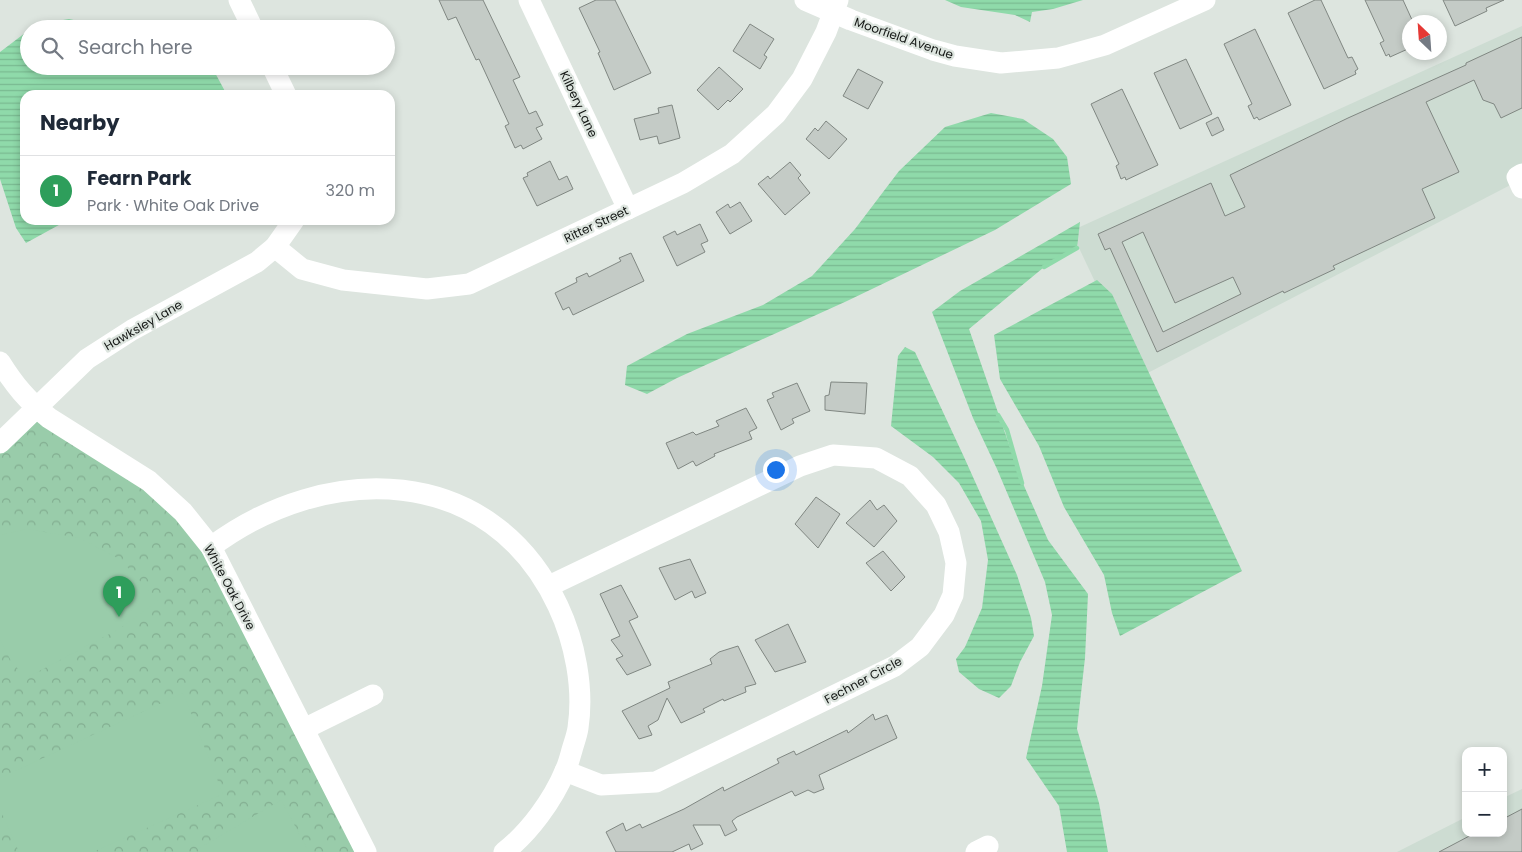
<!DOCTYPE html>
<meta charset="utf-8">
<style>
body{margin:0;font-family:Poppins,sans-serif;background:#f2f2f3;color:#1f2937}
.controls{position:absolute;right:15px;bottom:15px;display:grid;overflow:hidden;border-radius:10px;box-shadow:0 2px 8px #0003}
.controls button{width:45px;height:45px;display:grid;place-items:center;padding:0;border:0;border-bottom:1px solid #e0e1e3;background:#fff;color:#1f2937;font:25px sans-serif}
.compass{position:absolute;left:1402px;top:15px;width:45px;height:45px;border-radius:50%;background:#fff;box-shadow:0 2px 8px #0003;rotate:335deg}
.you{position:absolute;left:775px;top:469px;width:18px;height:18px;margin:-12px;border:4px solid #fff;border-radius:50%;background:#1a73e8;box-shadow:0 0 0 8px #1a73e833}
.badge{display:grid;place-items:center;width:32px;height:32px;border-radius:50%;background:#111827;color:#fff;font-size:16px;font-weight:700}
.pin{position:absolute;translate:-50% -41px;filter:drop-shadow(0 1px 2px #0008)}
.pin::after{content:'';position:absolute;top:26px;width:18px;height:15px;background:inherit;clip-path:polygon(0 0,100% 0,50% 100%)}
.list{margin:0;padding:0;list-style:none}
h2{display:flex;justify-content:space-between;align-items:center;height:65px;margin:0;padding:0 20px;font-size:21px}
h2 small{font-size:16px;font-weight:400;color:#747a83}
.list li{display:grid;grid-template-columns:32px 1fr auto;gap:15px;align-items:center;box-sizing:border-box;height:70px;padding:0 20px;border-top:1px solid #e0e1e3}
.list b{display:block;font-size:19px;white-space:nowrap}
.list p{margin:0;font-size:16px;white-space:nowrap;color:#747a83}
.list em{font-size:16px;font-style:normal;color:#747a83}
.icon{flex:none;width:28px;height:28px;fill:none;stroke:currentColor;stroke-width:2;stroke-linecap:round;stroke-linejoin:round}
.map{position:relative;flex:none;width:1522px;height:852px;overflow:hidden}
.search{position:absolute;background:#fff;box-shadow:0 2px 8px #0003;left:20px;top:20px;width:375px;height:55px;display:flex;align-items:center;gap:12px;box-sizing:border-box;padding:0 18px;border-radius:28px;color:#747a83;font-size:19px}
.panel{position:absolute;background:#fff;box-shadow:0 2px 8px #0003;left:20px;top:90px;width:375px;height:135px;border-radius:15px}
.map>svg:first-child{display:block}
.built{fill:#cddcd2}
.forest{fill:url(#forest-crowns)}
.garden{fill:#9ca}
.water{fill:url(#water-rules)}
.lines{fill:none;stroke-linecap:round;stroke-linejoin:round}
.stream{stroke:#8fdaaa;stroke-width:4.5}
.building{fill:#c4cbc6;stroke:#808782;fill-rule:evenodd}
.minor{stroke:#fff;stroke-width:21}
.labels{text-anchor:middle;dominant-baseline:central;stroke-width:4.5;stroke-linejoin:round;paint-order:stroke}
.street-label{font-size:12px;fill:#121513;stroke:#dde5df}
</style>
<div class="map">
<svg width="1522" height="852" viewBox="0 0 1522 852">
<defs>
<pattern id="forest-crowns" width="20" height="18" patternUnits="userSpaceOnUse" patternTransform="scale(1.25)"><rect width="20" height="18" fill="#9ca"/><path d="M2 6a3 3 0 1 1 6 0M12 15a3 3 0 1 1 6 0" fill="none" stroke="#83ae91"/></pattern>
<pattern id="water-rules" width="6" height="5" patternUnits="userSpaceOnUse" patternTransform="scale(1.25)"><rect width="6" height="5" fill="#8fdaaa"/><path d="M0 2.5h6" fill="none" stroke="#7aba91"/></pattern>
</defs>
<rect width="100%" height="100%" fill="#dde5df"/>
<!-- built -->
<g class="built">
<polygon points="1522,26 1522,179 1140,377 1071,231"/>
<polygon points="1522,789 1522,852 1397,852 1466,817 1466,833 1503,833 1503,798"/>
</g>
<!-- forest -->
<polygon class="forest" points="33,416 145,485 194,534 355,852 0,852 0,448"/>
<!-- garden -->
<g class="garden">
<polygon points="27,529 80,538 121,560 158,601 119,629 26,678 11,661 0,639 0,535"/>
<polygon points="183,693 223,794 93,852 19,852 0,809 0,778"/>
<polygon points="281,800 309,852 201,852 198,849"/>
</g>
<!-- water -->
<g class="water">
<polygon points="945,0 1083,0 1053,9 1032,12 1030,22 1015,15 961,7"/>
<polygon points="69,19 97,25 101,29 32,29 39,24"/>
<path d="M 29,30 L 29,66 L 141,66 C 144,68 148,71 151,72 C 172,79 192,60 213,69 L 227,95 L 25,95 L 25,220 L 68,220 L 26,243 L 16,228 L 0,179 L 0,52 Z"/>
<polygon points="991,113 1023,119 1053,139 1067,157 1071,184 995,230 847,301 677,378 647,394 625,385 627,366 687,334 763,305 812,276 855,229 899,171 945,127"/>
<polygon points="1080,222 1077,248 1043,268 969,329 1021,479 1048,540 1088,594 1085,658 1077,729 1099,803 1108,852 1067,852 1059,806 1026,758 1042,686 1052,615 1045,582 997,469 973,418 932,312 960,291"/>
<polygon points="1097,280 1112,294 1242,571 1120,636 1112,613 1104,575 1064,507 1039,446 1000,379 994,335"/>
<polygon points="905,347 915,352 964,457 1017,575 1031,618 1034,636 1020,662 1011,686 999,698 979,689 959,672 956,659 965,647 982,608 988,560 981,521 959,483 933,457 891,426 898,356"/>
</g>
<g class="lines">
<!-- stream -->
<g class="stream">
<polyline points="1044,267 1077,248"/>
<polyline points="998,415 1007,430 1022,483"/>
</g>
</g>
<!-- building -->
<g class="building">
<polygon points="439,0 483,0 520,77 513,80 529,114 536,111 543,125 536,128 542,139 523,149 521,145 515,148 505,126 509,124 479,59 476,60 456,17 448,20"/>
<polygon points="596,0 615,0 651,73 614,90 598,53 600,52 579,8"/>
<polygon points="1315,0 1321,0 1348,58 1352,57 1358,69 1355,71 1356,74 1324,89 1288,13"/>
<polygon points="1365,0 1403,0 1413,22 1410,22 1410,48 1390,57 1389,54 1386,56 1380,43 1384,41"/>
<polygon points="1443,0 1504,0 1486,8 1487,11 1455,26"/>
<polygon points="750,24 774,39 764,55 767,57 760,69 733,51"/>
<polygon points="1255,29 1291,105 1259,120 1257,117 1254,119 1248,106 1252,104 1224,44"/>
<path d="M 1522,37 L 1522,108 L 1501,118 L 1494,104 L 1483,100 L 1474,80 L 1426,102 L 1459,172 L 1422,189 L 1435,218 L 1333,266 L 1335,269 L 1284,293 L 1283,291 L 1157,352 L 1110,248 L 1105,250 L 1098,234 L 1211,183 L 1225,216 L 1245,207 L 1230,175 L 1348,118 L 1466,65 L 1466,63 ZM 1143,232 L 1175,303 L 1233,277 L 1241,294 L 1163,332 L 1122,242 Z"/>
<polygon points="1186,59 1212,114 1180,129 1154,73"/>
<polygon points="719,67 743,89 730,102 728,100 718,110 697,90"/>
<polygon points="858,69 883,82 868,109 843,96"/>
<polygon points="1122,89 1158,165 1126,180 1125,177 1121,179 1116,166 1119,164 1091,104"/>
<polygon points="672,105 680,138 659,144 657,136 640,140 634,119 659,113 658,108"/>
<polygon points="1218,117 1224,130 1212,136 1206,123"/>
<polygon points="826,121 847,139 829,159 806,139 815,128 818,131"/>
<polygon points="550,161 559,180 567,176 573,189 537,206 523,178 528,176 527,173"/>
<polygon points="790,162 801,175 798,178 810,193 785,215 758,184 768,176 770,179"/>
<polygon points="740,202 752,221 730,234 716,212 728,204 730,208"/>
<polygon points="700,224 708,241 701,244 705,252 677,266 663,237 675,231 677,235"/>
<polygon points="631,253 644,281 573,315 569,307 563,310 555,293 577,282 576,278 587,273 589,277 621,261 619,258"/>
<polygon points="831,382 867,383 865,414 825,410 825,396 829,395"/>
<polygon points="797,383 810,411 792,419 794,423 781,430 767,400 774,397 772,393"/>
<polygon points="746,408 757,428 749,432 752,439 714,454 715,456 696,466 693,461 678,469 666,443 693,432 696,435 719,426 716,421"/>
<polygon points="816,497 840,514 818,548 795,524"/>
<polygon points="870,500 877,510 884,505 897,521 874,547 846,523"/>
<polygon points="883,551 905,577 891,591 866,563"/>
<polygon points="690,559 706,593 695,598 692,591 675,600 659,568"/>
<polygon points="621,585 638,617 629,621 651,665 627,675 616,659 623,656 611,640 620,636 600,594"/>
<polygon points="788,624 806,662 775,672 755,640"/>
<polygon points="738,646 756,684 745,687 746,692 724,701 723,699 703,709 705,712 681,723 667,698 658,720 648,726 652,735 639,739 622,711 670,688 668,682 712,664 710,659 719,652"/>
<polygon points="873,714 875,720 887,715 897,738 819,775 824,789 814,793 808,790 795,796 792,791 737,817 732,821 737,830 725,836 720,825 693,825 703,844 691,850 689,844 672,852 616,852 606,832 623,823 626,831 640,824 642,828 684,809 723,787 724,791 779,763 777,759 794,751 796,755 847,730 848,733"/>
<polygon points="1522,809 1522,852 1439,852 1475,833 1503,833 1503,819"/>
</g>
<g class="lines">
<!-- minor -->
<g class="minor">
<polyline points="239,0 253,29"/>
<polyline points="529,0 628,209"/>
<polyline points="805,0 851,20 933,50 955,56 1001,63 1058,58 1105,45 1205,0"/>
<polyline points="272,66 286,95"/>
<polyline points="1522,174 1517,177 1522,188"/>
<polyline points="275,247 302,269 343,280 427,289 469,284 683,183 732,154 776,114 802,79 826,32 838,0"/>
<path d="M 0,362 C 15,386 27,400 49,418 L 149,481 L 183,512 L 211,547 L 366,852"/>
<polyline points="0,443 87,359 132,330 257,262 275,247 294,220"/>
<path d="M 211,547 C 326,461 491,462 558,606 C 575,642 584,688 578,728 C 577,735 574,743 572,750 C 570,757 568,765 565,771 C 553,800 529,833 504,852"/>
<polyline points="549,586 800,466 833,455 876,458 910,476 936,505 949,532 956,563 953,595 944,615 920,647 895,666 656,782 601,785 565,771"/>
<polyline points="304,729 373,695"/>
<polyline points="976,852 988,846"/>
</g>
</g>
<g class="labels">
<!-- street labels -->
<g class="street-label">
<text transform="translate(904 38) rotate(19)">Moorfield Avenue</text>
<text transform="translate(579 104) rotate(65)">Kilbery Lane</text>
<text transform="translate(596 224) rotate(-25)">Ritter Street</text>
<text transform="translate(143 325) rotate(-30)">Hawksley Lane</text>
<text transform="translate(230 587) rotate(62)">White Oak Drive</text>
<text transform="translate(863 680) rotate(-28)">Fechner Circle</text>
</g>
</g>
</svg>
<div class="controls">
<button>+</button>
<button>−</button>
</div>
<svg class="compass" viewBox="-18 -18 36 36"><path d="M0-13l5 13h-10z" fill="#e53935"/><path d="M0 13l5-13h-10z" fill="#747a83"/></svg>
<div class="you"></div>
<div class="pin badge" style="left:119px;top:617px;background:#2e9e5b">1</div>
<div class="search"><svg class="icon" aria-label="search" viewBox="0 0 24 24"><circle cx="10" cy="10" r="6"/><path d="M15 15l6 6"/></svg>Search here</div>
<section class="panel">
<h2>Nearby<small></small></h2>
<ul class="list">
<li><span class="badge" style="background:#2e9e5b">1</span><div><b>Fearn Park</b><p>Park · White Oak Drive</p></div><em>320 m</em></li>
</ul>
</section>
</div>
